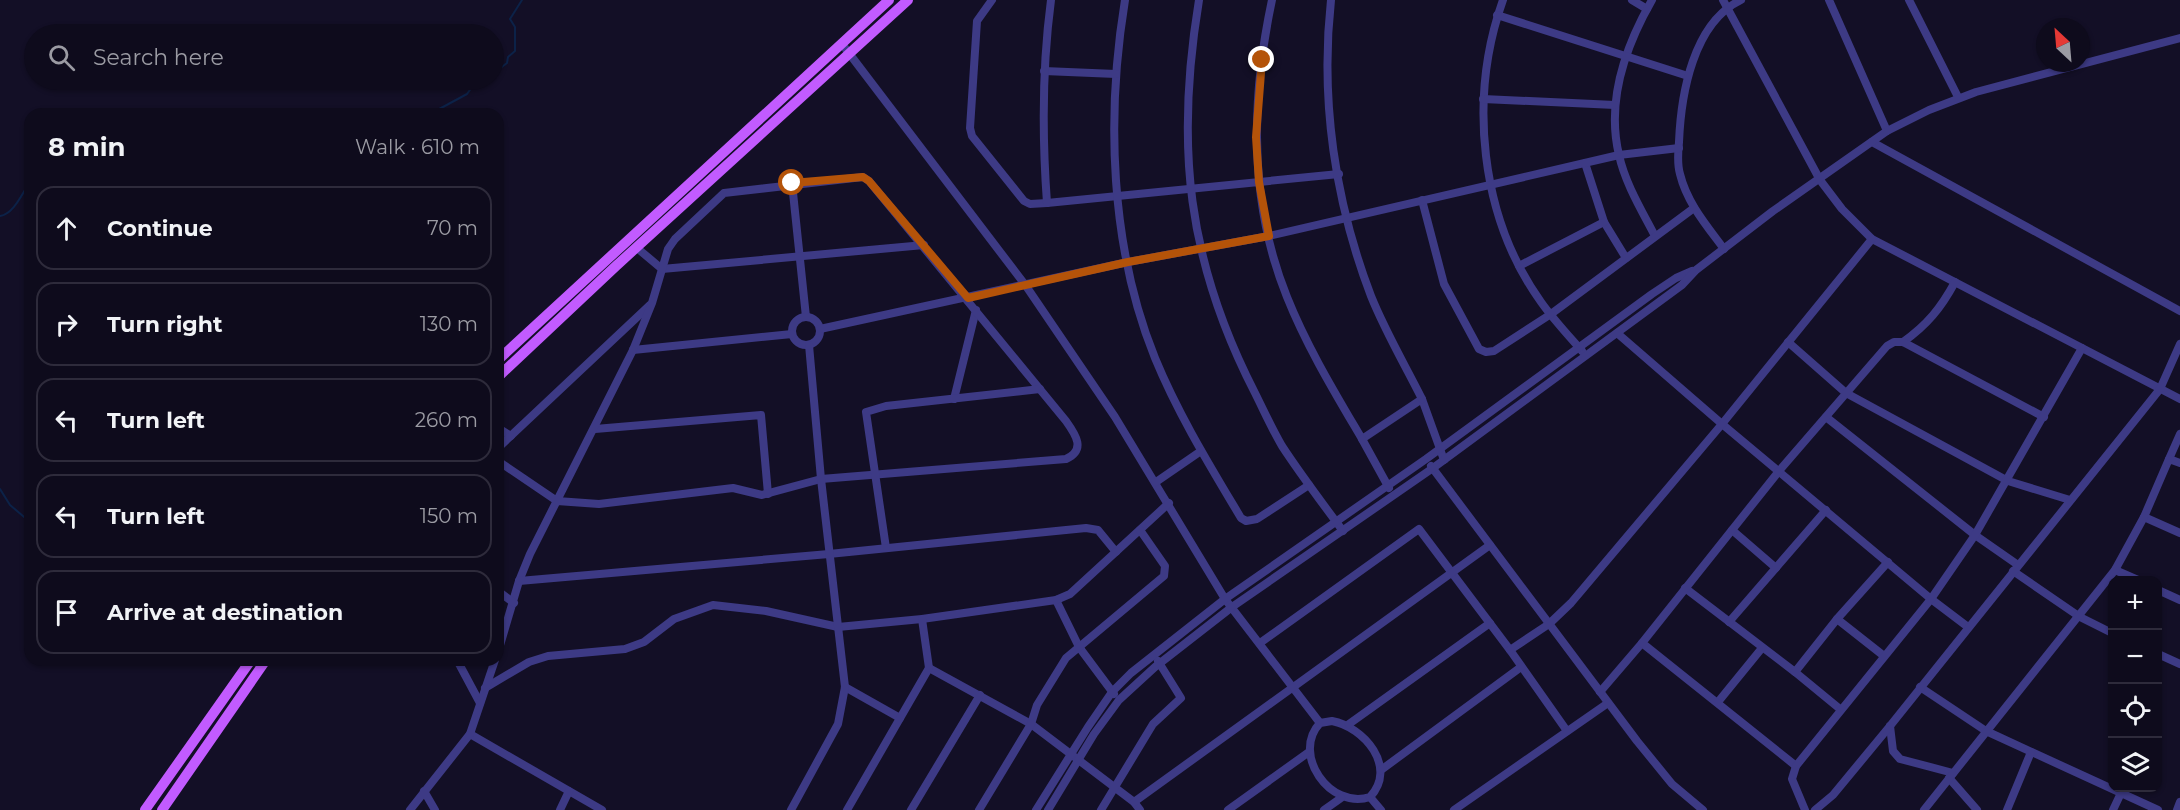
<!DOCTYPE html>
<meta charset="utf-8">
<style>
body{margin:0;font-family:Montserrat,sans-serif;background:#171425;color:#f1f3f6}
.controls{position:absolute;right:18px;bottom:18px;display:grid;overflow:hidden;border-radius:12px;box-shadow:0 2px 4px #0004}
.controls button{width:54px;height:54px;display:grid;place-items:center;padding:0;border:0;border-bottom:2px solid #2e2b3b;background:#0e0b1c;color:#f1f3f6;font:30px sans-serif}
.compass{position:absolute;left:2036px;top:18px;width:54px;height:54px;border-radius:50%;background:#0e0b1c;box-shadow:0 2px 4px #0004;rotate:334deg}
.stop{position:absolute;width:18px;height:18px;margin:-14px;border:4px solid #b45309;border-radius:50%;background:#fff}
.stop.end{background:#b45309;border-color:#fff;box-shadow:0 2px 6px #0008}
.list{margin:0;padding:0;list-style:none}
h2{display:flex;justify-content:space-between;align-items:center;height:78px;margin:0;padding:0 24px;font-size:26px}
h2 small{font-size:20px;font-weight:400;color:#9b9ba3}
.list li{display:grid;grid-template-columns:39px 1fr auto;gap:18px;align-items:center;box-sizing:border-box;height:84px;margin:0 12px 12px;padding:0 12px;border:2px solid #2e2b3b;border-radius:18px}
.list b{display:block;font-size:22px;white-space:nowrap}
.list em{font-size:20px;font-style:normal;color:#9b9ba3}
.icon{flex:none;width:33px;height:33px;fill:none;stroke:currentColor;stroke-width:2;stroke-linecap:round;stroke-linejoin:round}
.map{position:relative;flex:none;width:2180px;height:810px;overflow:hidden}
.search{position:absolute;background:#0e0b1c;box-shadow:0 2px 4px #0004;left:24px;top:24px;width:480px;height:66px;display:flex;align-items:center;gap:15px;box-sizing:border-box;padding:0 21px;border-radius:33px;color:#9b9ba3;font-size:22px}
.panel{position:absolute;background:#0e0b1c;box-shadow:0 2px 4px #0004;left:24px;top:108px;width:480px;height:558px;border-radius:18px}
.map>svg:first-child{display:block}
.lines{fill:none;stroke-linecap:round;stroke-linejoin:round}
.stream{stroke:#0c2248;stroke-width:2}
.minor{stroke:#3d3a85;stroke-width:8}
.major{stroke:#c25bff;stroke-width:10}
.route{stroke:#b45309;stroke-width:8}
</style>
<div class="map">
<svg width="2180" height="810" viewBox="0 0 2180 810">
<rect width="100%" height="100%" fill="#130f26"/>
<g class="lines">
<!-- stream -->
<g class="stream">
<polyline points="494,73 507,63 508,57 515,51 515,27 510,19 522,0"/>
<polyline points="430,114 467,94 477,80"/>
<path d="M 0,216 C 14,214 22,193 30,182"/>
<polyline points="0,489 10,505 30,522"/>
</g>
<!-- minor -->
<g class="minor">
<polyline points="992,0 977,21 970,128 972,136 1024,201 1030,204 1047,203 1339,174"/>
<path d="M 1125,0 C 1106,116 1110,247 1155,358 C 1178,414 1210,466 1241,518 L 1246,521 L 1257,519 L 1309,485"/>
<path d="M 1199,0 C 1175,145 1187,261 1255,393 C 1264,411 1272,429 1282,446 C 1301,475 1322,503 1343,531"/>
<path d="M 1272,0 C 1251,98 1249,203 1287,297 C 1307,347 1335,393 1362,439 L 1422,399 L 1444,460"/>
<path d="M 1331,0 C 1320,100 1335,202 1371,296 C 1385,331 1405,365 1422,399"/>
<path d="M 1503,0 C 1468,98 1480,217 1541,302 C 1553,319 1568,335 1582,351"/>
<polyline points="1632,0 1647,9"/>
<path d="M 1652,0 C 1625,47 1606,101 1619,155 C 1625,183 1642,211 1655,236"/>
<polyline points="1723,0 1820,180 1842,209 1872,239 2180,399"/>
<polyline points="1829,0 1887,131"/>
<polyline points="1909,0 1958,97"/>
<polyline points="1497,15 1688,76"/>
<polyline points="842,44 1026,286 1115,417 1225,599 1320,723"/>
<polyline points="1044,71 1116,74"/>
<polyline points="1483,99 1615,105"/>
<polyline points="1872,142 2180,311"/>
<polyline points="1585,163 1604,222 1626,258"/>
<polyline points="792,183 806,317"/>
<polyline points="1422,200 1444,284 1479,349 1486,352 1494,351 1551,314 1694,208"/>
<path d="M 1047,203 C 1042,135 1042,68 1051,0"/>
<polyline points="637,248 662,269 924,245"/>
<path d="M 1724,249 C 1707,226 1687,203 1680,174 C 1677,164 1678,152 1679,142 C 1681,94 1693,23 1741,0"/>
<polyline points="1519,266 1604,222"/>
<circle cx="806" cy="331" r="14"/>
<polyline points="820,329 1128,262 1269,236 1619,155 1679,148"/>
<polyline points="1617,333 1722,424 1931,599 1968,627"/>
<polyline points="1788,342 1846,393 2008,481 2070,500"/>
<path d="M 1903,342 C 1927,325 1941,308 1955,282"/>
<polyline points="633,350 792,334"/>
<polyline points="954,399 976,310"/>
<polyline points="1826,417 1975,535 2018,565"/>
<polyline points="498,428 511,436"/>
<polyline points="595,429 761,415 768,494"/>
<polyline points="1362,439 1389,488"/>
<polyline points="498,448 650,305"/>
<polyline points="2169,459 2180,434"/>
<path d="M 498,461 L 557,501 L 599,504 L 733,488 L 762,495 L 821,479 L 1066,459 C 1086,450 1076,435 1066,421 L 869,181 L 863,177 L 724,193 L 675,239 L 668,249 L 652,303 L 633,350 L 530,554 L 519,581 L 498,652"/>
<polyline points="1431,466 1637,741 1672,784 1703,810"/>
<polyline points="1156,482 1201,451"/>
<polyline points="2144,517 2180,533"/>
<polyline points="1732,530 1776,568"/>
<polyline points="886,548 866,412 886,406 1040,389"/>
<polyline points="2115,570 2138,580"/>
<polyline points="2013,571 2080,617 2112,633"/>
<polyline points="519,581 829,554 1086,528 1098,530 1116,552"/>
<polyline points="1685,588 1795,672"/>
<polyline points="2158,590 2180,600"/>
<polyline points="498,591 514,603"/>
<polyline points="1056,600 1079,647 1114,694"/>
<polyline points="1837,619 1884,656"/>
<polyline points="1729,622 1826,510"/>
<polyline points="1260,643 1419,529 1510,650 1567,731"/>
<polyline points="1510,650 1549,624 1571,603 1722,424 1872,239"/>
<polyline points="2158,654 2180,664"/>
<polyline points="457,660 480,703"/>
<polyline points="929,668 1031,724 1134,802 1140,810"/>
<polyline points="845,687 900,718"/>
<polyline points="1920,687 1986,731 2158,810"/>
<polyline points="485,688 529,662 548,656 625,649 644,642 674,619 713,605 766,611 838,627 922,619 1056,600 1070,594 1169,503"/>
<polyline points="1600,692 1642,643"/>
<polyline points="1718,702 1762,648"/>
<polyline points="1840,709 1795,672 1837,619 1888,562"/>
<path d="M 1332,721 C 1364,727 1398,767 1370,797 C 1330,810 1291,754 1320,723 Z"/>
<polyline points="1349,724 1490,623"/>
<polyline points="1890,726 1893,751 1900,759 1953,773"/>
<polyline points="470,734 602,810"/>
<polyline points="1796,766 1642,643 1779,471 1887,346 1894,342 1903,342 2044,417"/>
<polyline points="1381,770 1521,667"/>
<polyline points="1949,778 1977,810"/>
<polyline points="424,791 435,810"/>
<polyline points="1370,797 1381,810"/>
<polyline points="1134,802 1490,545"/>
<polyline points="410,810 470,734 495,660"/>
<polyline points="560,810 569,791"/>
<polyline points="791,810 838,724 845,687 821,479 809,345"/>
<polyline points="847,810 929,668 922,619"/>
<polyline points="911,810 980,695"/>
<polyline points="979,810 1031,724 1037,705 1066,658 1164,576 1165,566 1140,530"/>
<polyline points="1036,810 1088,727 1112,692 1131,673 1225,599 1426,459 1652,294 1676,278 1692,271"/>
<polyline points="1048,810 1094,734 1119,700 1155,667 1232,607 1433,468 1682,285 1696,270 1773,211 1887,131 1929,110 1976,92 2180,38"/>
<polyline points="1101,810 1153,724 1181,698 1158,661"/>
<polyline points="1228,810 1309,752"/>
<polyline points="1324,810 1341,798"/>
<polyline points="1454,810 1608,703"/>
<polyline points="1805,810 1792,779 1796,766 1931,599 1975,535 2082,348"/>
<polyline points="1815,810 1833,795 1890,726 2160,389 2180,344"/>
<polyline points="1924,810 2115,570 2144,517 2169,459 2180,463"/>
<polyline points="2007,810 2031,752"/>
<polyline points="2113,810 2121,793"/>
<polyline points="2177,810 2180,802"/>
</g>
<!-- major -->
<g class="major">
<polyline points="498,360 889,0"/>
<polyline points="498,377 616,266 908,0"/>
<polyline points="145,810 251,660"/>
<polyline points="162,810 266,660"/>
</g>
</g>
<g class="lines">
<!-- route -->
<polyline class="route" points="792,183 863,177 869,181 968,298 1128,262 1269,236 1259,182 1256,137 1262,60"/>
</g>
</svg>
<div class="controls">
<button>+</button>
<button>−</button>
<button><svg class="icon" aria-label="locate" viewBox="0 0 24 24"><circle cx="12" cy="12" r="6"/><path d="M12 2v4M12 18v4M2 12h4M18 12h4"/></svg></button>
<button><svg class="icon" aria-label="layers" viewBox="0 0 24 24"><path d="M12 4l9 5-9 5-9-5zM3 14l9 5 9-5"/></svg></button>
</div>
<svg class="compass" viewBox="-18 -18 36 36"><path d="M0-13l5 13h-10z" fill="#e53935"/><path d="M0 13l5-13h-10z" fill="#9b9ba3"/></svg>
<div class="stop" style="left:792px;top:183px"></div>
<div class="stop end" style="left:1262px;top:60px"></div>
<div class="search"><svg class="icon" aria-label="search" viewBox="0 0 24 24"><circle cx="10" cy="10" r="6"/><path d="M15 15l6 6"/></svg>Search here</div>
<section class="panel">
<h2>8 min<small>Walk · 610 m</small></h2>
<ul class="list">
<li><svg class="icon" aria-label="ahead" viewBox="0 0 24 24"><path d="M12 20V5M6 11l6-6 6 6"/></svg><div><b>Continue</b></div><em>70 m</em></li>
<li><svg class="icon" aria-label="right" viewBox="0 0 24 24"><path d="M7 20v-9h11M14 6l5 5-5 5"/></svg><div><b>Turn right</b></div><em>130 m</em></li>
<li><svg class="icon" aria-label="left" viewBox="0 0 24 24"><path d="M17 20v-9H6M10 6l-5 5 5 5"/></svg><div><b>Turn left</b></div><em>260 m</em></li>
<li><svg class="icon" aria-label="left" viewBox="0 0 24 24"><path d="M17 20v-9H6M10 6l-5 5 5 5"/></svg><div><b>Turn left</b></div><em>150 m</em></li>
<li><svg class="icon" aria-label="arrive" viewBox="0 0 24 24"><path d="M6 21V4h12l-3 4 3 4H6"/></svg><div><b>Arrive at destination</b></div></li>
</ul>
</section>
</div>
